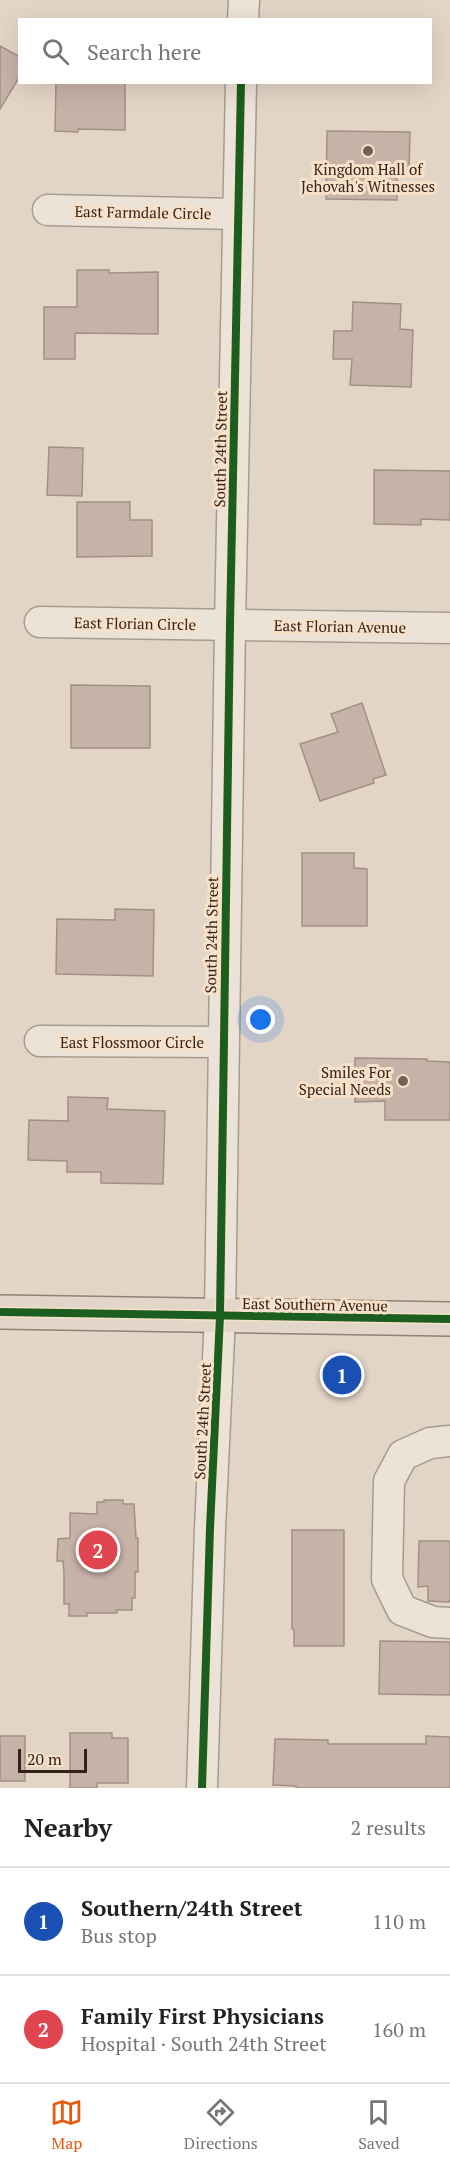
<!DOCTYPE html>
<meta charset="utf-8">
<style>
body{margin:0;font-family:"PT Serif",serif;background:#f6f6f6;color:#222}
.scale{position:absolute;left:18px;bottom:15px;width:69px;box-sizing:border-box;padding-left:6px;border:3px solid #352219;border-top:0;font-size:16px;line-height:21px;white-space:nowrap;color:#352219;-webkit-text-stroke:4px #f7e2c9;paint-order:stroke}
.you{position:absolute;left:261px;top:1020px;width:21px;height:21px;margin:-15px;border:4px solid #fff;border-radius:50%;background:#1a73e8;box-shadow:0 0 0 9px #1a73e833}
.badge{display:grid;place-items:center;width:39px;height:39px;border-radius:50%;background:#ea580c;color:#fff;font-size:20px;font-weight:700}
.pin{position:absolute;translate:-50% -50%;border:3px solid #fff;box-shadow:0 2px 6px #0006}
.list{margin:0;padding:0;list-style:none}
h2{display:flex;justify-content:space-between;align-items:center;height:78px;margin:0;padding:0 24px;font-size:26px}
h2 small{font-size:20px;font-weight:400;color:#767676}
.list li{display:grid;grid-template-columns:39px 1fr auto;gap:18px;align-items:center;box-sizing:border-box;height:108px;padding:0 24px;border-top:2px solid #e0e0e0}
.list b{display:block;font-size:22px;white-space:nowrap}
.list p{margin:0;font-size:20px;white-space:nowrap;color:#767676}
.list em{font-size:20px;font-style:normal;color:#767676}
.icon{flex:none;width:33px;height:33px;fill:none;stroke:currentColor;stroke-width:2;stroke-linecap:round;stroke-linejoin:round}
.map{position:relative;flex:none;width:450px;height:1788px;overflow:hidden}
.search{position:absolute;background:#fff;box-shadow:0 6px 24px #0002;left:18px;right:18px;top:18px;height:66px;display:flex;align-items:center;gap:15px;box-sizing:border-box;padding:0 21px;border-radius:0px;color:#767676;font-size:22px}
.sheet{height:294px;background:#fff}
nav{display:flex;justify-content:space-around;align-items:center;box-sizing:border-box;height:84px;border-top:2px solid #e0e0e0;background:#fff;font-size:16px;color:#767676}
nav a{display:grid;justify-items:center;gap:3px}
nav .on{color:#ea580c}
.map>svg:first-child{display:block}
.building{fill:#c7b2a7;stroke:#a29086;stroke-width:1.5}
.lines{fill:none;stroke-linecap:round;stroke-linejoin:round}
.minor-casing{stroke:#a79b90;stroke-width:33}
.major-casing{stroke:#8d8077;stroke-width:36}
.minor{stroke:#ebe2d8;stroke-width:30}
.major{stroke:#e2d6c9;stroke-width:33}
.cycleway-casing{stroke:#f7e2c9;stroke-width:11}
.cycleway{stroke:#1b5e20;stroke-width:8}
.poi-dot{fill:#726156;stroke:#f7e2c9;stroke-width:2}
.labels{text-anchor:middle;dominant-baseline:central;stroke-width:6;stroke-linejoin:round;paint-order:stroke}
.poi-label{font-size:15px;fill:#352219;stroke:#f7e2c9}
.street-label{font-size:15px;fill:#352219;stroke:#f7e2c9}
</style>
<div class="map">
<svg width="450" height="1788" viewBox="0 0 450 1788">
<rect width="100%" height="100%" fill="#e3d5c6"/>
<!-- building -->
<g class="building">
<polygon points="0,46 20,57 20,76 0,109"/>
<polygon points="125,82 125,130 78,129 78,132 55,131 56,83"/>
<polygon points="327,131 410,132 409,170 397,170 397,200 326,199"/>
<polygon points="77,270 109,270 109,273 158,272 158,334 75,333 75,359 44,359 44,307 77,307"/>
<polygon points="353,302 401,304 400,329 413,330 411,387 350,385 352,359 333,359 334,331 352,331"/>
<polygon points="49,447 83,448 82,496 47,495"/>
<polygon points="374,470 450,471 450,520 421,519 421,525 374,524"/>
<polygon points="77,502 130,502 130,520 152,520 152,556 77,557"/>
<polygon points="71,685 150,686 150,748 71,748"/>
<polygon points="362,703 386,775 373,779 374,783 320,801 300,744 338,732 331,714"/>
<polygon points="302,853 354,853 354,868 367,869 367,926 302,926"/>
<polygon points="115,909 154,910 153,976 56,974 57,919 115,920"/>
<polygon points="355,1058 427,1059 427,1061 450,1062 450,1120 385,1120 385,1101 355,1102"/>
<polygon points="68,1097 108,1098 107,1109 165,1111 163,1184 101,1183 101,1172 67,1172 67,1161 28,1160 29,1120 68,1121"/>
<polygon points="104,1500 123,1500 123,1504 134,1504 136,1538 138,1538 138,1572 135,1572 135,1598 132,1598 132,1610 117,1610 117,1613 87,1613 87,1616 69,1616 69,1604 64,1604 64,1572 63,1561 57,1561 58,1539 70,1538 70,1513 97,1514 97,1502 104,1502"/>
<polygon points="292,1530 344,1530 344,1646 294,1646 294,1629 292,1629"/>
<polygon points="419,1541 450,1541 450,1602 428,1601 428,1586 418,1587"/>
<polygon points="380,1641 450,1642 450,1695 379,1694"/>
<polygon points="70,1733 112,1733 112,1738 128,1738 128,1783 97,1783 97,1788 70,1788"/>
<rect x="0" y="1736" width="25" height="45"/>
<polygon points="426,1736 450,1737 450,1788 296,1788 296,1786 273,1785 275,1739 328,1740 328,1744 426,1744"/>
</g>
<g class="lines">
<defs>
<g id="minor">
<polyline points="243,20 244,0"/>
<polyline points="48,210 237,214"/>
<polyline points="40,622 450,628"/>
<polyline points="40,1041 223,1042"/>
<polyline points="450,1441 430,1443 403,1455 389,1481 387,1579 402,1610 433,1622 450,1623"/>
<polyline points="202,1788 210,1528 220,1316 230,624 241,82"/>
</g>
<polyline id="major" points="0,1312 450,1319"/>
</defs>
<!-- minor casing -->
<use href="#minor" class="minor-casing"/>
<!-- major casing -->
<use href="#major" class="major-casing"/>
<!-- minor -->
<use href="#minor" class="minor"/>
<!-- major -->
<use href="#major" class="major"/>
<defs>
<g id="cycleway">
<polyline points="0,1312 450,1319"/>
<polyline points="202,1788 210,1528 220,1316 230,624 241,82"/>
</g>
</defs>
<!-- cycleway casing -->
<use href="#cycleway" class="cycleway-casing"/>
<!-- cycleway -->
<use href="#cycleway" class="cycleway"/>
</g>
<!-- markers -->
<g class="poi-dot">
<circle cx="368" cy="151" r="6"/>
<circle cx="403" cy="1081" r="6"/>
</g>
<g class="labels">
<!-- poi labels -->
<g class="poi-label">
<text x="368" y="169">Kingdom Hall of<tspan x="368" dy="17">Jehovah's Witnesses</tspan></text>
<text x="391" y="1072" text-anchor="end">Smiles For<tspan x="391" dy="17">Special Needs</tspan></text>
</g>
<!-- street labels -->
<g class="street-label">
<text transform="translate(143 212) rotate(1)">East Farmdale Circle</text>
<text transform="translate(220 449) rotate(-89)">South 24th Street</text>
<text transform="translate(135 623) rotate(1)">East Florian Circle</text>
<text transform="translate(340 626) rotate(1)">East Florian Avenue</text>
<text transform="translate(211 935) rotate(-89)">South 24th Street</text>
<text x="132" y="1042">East Flossmoor Circle</text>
<text transform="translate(315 1304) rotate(1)">East Southern Avenue</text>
<text transform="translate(202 1421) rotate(-87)">South 24th Street</text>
</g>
</g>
</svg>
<div class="scale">20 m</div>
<div class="you"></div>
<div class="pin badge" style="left:342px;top:1375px;background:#1a4fb4">1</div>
<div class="pin badge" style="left:98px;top:1550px;background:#e0444e">2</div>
<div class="search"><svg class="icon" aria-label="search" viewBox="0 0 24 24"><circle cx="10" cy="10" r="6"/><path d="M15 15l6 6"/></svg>Search here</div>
</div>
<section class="sheet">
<h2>Nearby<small>2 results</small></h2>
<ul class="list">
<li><span class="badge" style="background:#1a4fb4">1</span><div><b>Southern/24th Street</b><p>Bus stop</p></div><em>110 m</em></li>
<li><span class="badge" style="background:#e0444e">2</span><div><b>Family First Physicians</b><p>Hospital · South 24th Street</p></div><em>160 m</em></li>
</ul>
</section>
<nav>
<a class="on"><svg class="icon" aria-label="map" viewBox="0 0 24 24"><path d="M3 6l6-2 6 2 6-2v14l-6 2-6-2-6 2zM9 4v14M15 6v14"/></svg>Map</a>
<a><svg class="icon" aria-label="directions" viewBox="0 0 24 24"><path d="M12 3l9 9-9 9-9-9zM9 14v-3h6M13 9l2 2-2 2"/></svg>Directions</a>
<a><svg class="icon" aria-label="saved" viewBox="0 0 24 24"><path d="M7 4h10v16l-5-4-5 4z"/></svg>Saved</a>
</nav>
